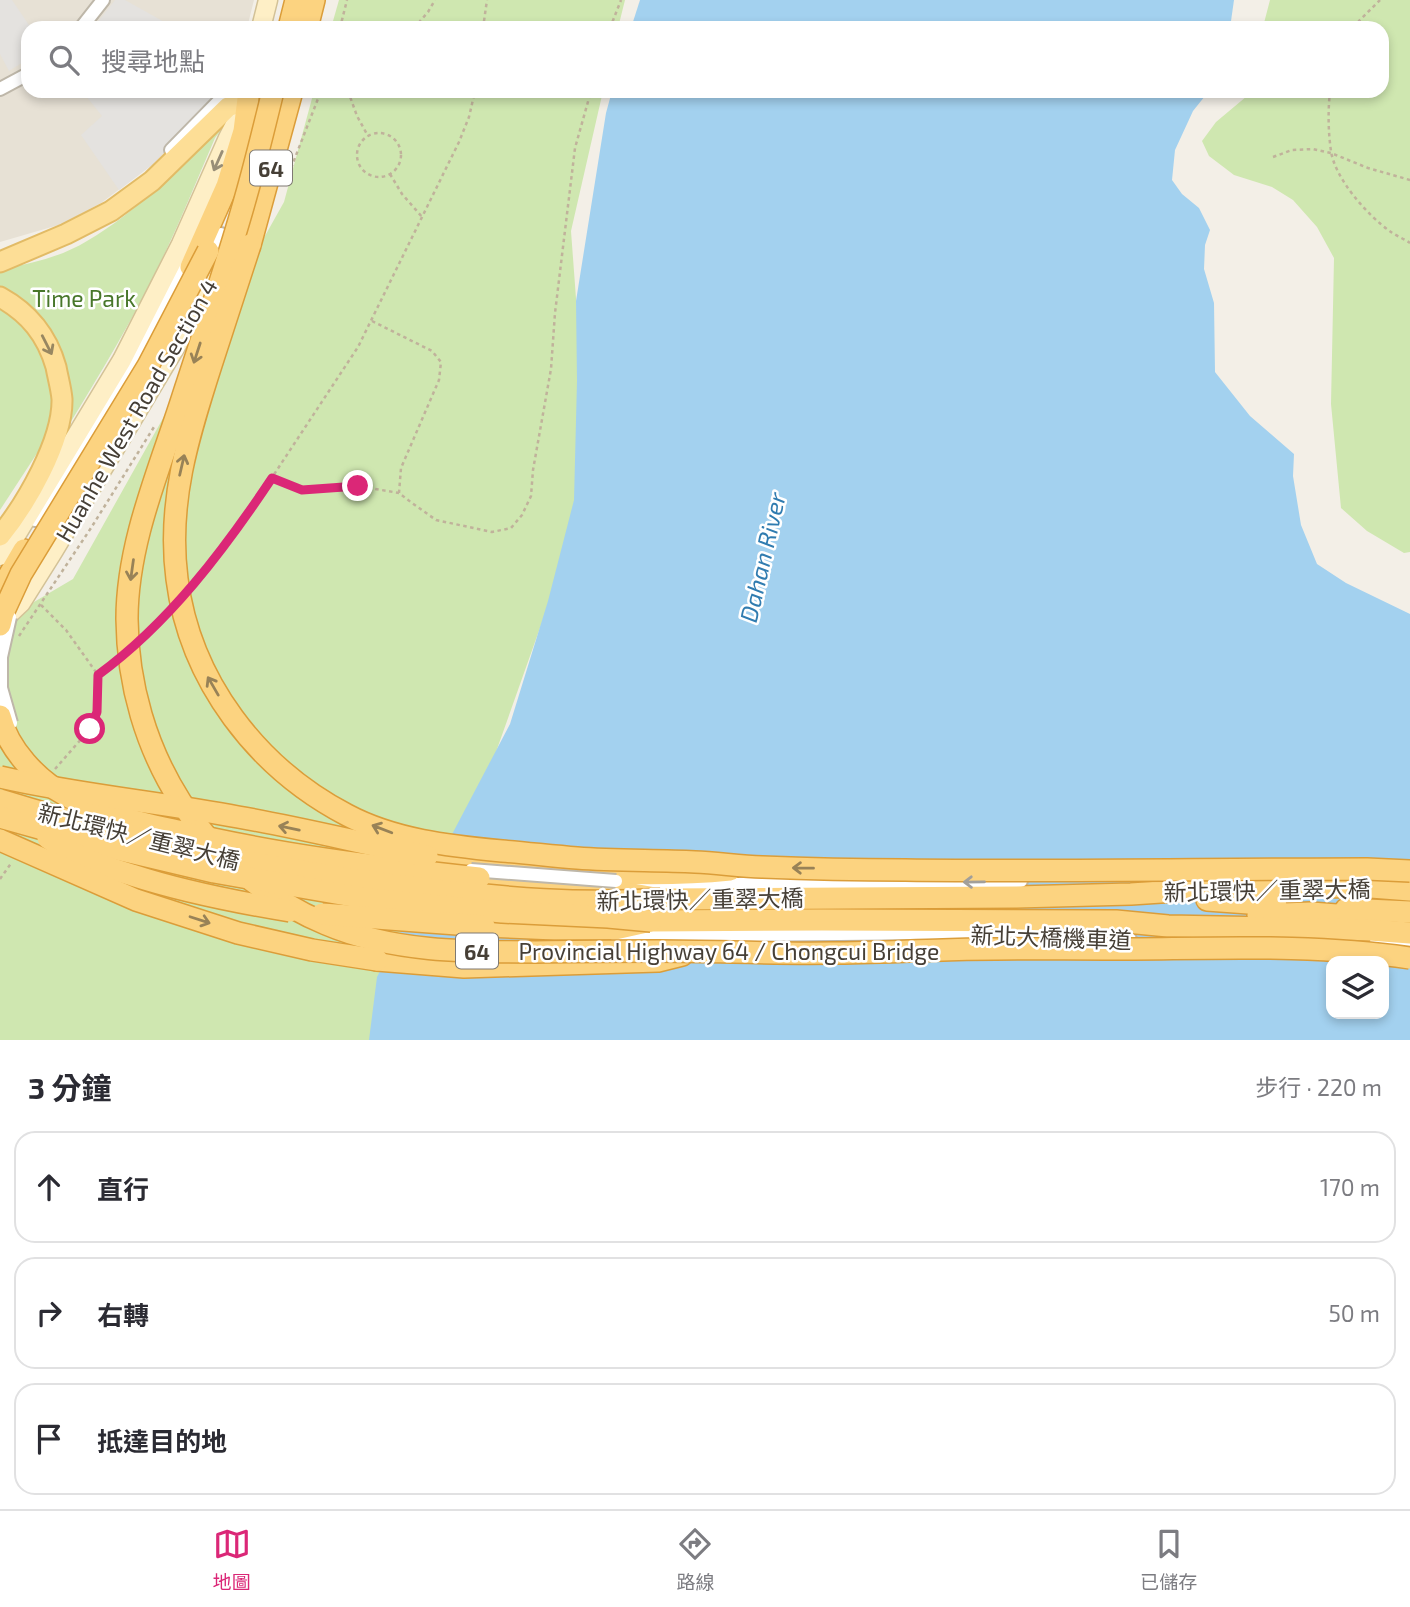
<!DOCTYPE html>
<html lang="zh-TW">
<meta charset="utf-8">
<style>
body{margin:0;font-family:"Exo 2","Noto Sans TC",sans-serif;background:#f2f2f3;color:#2b2b33}
.controls{position:absolute;right:21px;bottom:21px;display:grid;overflow:hidden;border-radius:14px;box-shadow:0 4px 10px #0003}
.controls button{width:63px;height:63px;display:grid;place-items:center;padding:0;border:0;border-bottom:2px solid #e1e1e2;background:#fff;color:#2b2b33;font:35px sans-serif}
.stop{position:absolute;width:21px;height:21px;margin:-16px;border:5px solid #db2777;border-radius:50%;background:#fff}
.stop.end{background:#db2777;border-color:#fff;box-shadow:0 2px 7px #0008}
.list{margin:0;padding:0;list-style:none}
h2{display:flex;justify-content:space-between;align-items:center;height:91px;margin:0;padding:0 28px;font-size:30px}
h2 small{font-size:23px;font-weight:400;color:#7c7c81}
.list li{display:grid;grid-template-columns:46px 1fr auto;gap:21px;align-items:center;box-sizing:border-box;height:112px;margin:0 14px 14px;padding:0 14px;border:2px solid #e1e1e2;border-radius:21px}
.list b{display:block;font-size:26px;white-space:nowrap}
.list em{font-size:23px;font-style:normal;color:#7c7c81}
.icon{flex:none;width:38px;height:38px;fill:none;stroke:currentColor;stroke-width:2;stroke-linecap:round;stroke-linejoin:round}
.map{position:relative;flex:none;width:1410px;height:1040px;overflow:hidden}
.search{position:absolute;background:#fff;box-shadow:0 4px 10px #0003;left:21px;right:21px;top:21px;height:77px;display:flex;align-items:center;gap:18px;box-sizing:border-box;padding:0 24px;border-radius:21px;color:#7c7c81;font-size:26px}
.sheet{height:469px;background:#fff}
nav{display:flex;justify-content:space-around;align-items:center;box-sizing:border-box;height:98px;border-top:2px solid #e1e1e2;background:#fff;font-size:19px;color:#7c7c81}
nav a{display:grid;justify-items:center;gap:4px}
nav .on{color:#db2777}
.map>svg:first-child{display:block}
.residential{fill:#e7e1d5}
.green{fill:#cfe7b0}
.parking{fill:#e4e2df}
.water{fill:#a3d1ef;fill-rule:evenodd}
.lines{fill:none;stroke-linecap:round;stroke-linejoin:round}
.minor-casing{stroke:#beb7a9;stroke-width:16}
.secondary-casing{stroke:#d3c297;stroke-width:21}
.primary-casing{stroke:#e2bb66;stroke-width:23}
.trunk-casing{stroke:#db9d39;stroke-width:24}
.path{stroke:#c0b29b;stroke-width:2.5;stroke-dasharray:3.5 3.5;stroke-linecap:butt}
.minor{stroke:#fff;stroke-width:12}
.secondary{stroke:#feefc6;stroke-width:18}
.primary{stroke:#fdde96;stroke-width:19}
.trunk{stroke:#fcd380;stroke-width:21}
.minor-bridge-casing{stroke:#beb7a9;stroke-width:16;stroke-linecap:butt}
.trunk-bridge-casing{stroke:#db9d39;stroke-width:24;stroke-linecap:butt}
.minor-bridge{stroke:#fff;stroke-width:12}
.trunk-bridge{stroke:#fcd380;stroke-width:21}
.oneway{stroke:#998e77}
.oneway2{stroke:#988761}
.oneway3{stroke:#988257}
.oneway4{stroke:#a29f9a}
.route{stroke:#db2777;stroke-width:9}
.labels{text-anchor:middle;dominant-baseline:central;stroke-width:5;stroke-linejoin:round;paint-order:stroke}
.shield{fill:#fff;stroke:#7e7972;stroke-width:2}
.shield-label{font-size:21px;font-weight:bold;fill:#463f36}
.park-label{font-size:23px;fill:#48772a;stroke:#fff}
.street-label{font-size:23px;fill:#463f36;stroke:#fff}
.water-label{font-size:24px;font-style:italic;fill:#307cb0;stroke:#fff}
</style>
<div class="map">
<svg width="1410" height="1040" viewBox="0 0 1410 1040">
<rect width="100%" height="100%" fill="#f3efe7"/>
<!-- residential -->
<polygon class="residential" points="0,0 254,0 247,28 28,28 28,91 219,91 193,123 153,164 101,203 62,224 0,242"/>
<!-- green -->
<g class="green">
<polygon points="339,0 625,0 618,28 331,28"/>
<polygon points="1270,0 1410,0 1410,552 1404,553 1367,531 1341,508 1331,404 1334,258 1317,227 1293,200 1272,187 1234,175 1209,156 1202,141 1216,122 1253,91 1382,91 1382,28 1265,28 1264,23"/>
<polygon points="314,91 603,91 571,231 590,487 491,766 381,1040 0,1040 0,622 73,579 284,202"/>
<path d="M 224,126 L 215,138 C 198,177 182,217 164,255 C 136,315 101,372 67,428 L 70,389 L 0,291 L 0,269 C 30,264 61,257 87,241 C 139,211 179,166 224,126 Z"/>
<polygon points="0,303 34,330 58,396 45,441 0,510"/>
</g>
<!-- parking -->
<g class="parking">
<polygon points="0,0 12,0 31,28 28,28 28,59 9,71 0,54"/>
<polygon points="115,0 125,0 175,28 93,28"/>
<polygon points="82,91 219,91 193,123 153,164 119,190 81,135 102,116"/>
</g>
<!-- water -->
<g class="water">
<polygon points="640,0 1234,0 1230,28 631,28"/>
<path d="M 612,91 L 1209,91 L 1193,111 L 1175,150 L 1172,180 L 1182,194 L 1199,208 L 1210,230 L 1205,245 L 1204,269 L 1214,303 L 1215,372 L 1250,416 L 1294,454 L 1293,476 L 1301,525 L 1317,564 L 1346,583 L 1410,614 L 1410,1040 L 369,1040 L 377,977 L 510,724 L 548,601 L 574,500 L 577,381 L 576,301 L 606,113 ZM 1331,961 L 1384,961 L 1384,1014 L 1331,1014 Z"/>
</g>
<g class="lines">
<defs>
<g id="minor">
<polyline points="81,28 103,0"/>
<polyline points="0,89 28,74"/>
<polyline points="171,150 218,102 234,101"/>
<polyline points="213,254 221,234"/>
<polyline points="35,520 69,470 136,359 188,258"/>
<polyline points="641,883 661,884 856,884 1021,881"/>
<polyline points="616,936 940,933 1130,939"/>
<polyline points="1375,944 1410,947"/>
</g>
<g id="secondary">
<polyline points="261,28 268,0"/>
<polyline points="0,556 12,542 122,360 181,244 228,138 244,107"/>
<polyline points="2,621 21,603 53,552 205,298 213,279"/>
</g>
<g id="primary">
<polyline points="0,262 66,234 111,211 152,181 228,107 248,99"/>
<path d="M 0,297 C 29,313 47,335 56,367 C 58,378 61,388 62,399 C 63,441 26,504 0,536"/>
</g>
<g id="trunk">
<polyline points="289,28 296,0"/>
<polyline points="307,28 314,0"/>
<polyline points="250,245 292,91"/>
<polyline points="191,267 227,186 244,131 248,99"/>
<polyline points="0,591 24,550"/>
<path d="M 427,856 C 525,868 631,880 730,870"/>
<polyline points="479,878 616,891 661,899 1016,897 1131,894 1251,886 1371,887 1410,890"/>
<polyline points="1207,900 1276,905"/>
<polyline points="1346,909 1410,912"/>
<polyline points="1258,915 1311,913 1362,917"/>
<polyline points="484,926 555,929 615,929 651,921 822,920 1116,921 1168,926 1370,930 1410,933"/>
<polyline points="377,960 464,967 658,961 682,955"/>
</g>
</defs>
<!-- minor casing -->
<use href="#minor" class="minor-casing"/>
<!-- secondary casing -->
<use href="#secondary" class="secondary-casing"/>
<!-- primary casing -->
<use href="#primary" class="primary-casing"/>
<!-- trunk casing -->
<use href="#trunk" class="trunk-casing"/>
<!-- path -->
<g class="path">
<polyline points="340,28 347,0"/>
<polyline points="414,28 428,12 435,0"/>
<polyline points="483,28 487,0"/>
<polyline points="610,28 621,0"/>
<polyline points="1354,28 1359,21 1380,0"/>
<polyline points="348,91 357,116 368,136"/>
<path d="M 1330,91 C 1328,110 1328,131 1331,151 C 1335,179 1368,216 1391,232 C 1397,236 1404,239 1410,243"/>
<circle cx="379" cy="155" r="22"/>
<polyline points="1273,157 1292,150 1313,149 1331,153 1368,168 1410,180"/>
<polyline points="390,174 402,194 423,218"/>
<polyline points="286,181 321,91"/>
<polyline points="372,321 432,351 441,362 439,380 401,468 399,493 412,503 436,520 492,532 511,528 522,515 531,496 533,470 551,369 555,313 575,148 591,91"/>
<polyline points="273,478 302,490 358,486 399,493"/>
<polyline points="195,581 242,523 358,347 459,142 469,117 475,91"/>
<polyline points="41,605 66,630 98,675 98,712 90,729 55,769"/>
<polyline points="146,635 168,612"/>
<polyline points="19,636 91,528 154,427"/>
<polyline points="98,675 115,663"/>
<polyline points="0,879 12,862"/>
</g>
<!-- minor -->
<use href="#minor" class="minor"/>
<!-- secondary -->
<use href="#secondary" class="secondary"/>
<!-- primary -->
<use href="#primary" class="primary"/>
<!-- trunk -->
<use href="#trunk" class="trunk"/>
<defs>
<g id="minor-bridge">
<polyline points="10,617 1,657 1,688 11,723"/>
<polyline points="471,870 616,881"/>
</g>
<g id="trunk-bridge">
<path d="M 273,91 C 265,124 257,157 248,189 C 229,258 206,326 184,393 C 161,466 127,541 127,619 C 128,751 203,873 326,924 C 392,952 465,952 536,952 C 577,951 617,951 658,951 C 716,951 773,954 831,953 C 868,953 905,951 943,950 C 997,948 1051,949 1105,949 C 1207,949 1309,943 1410,958"/>
<path d="M 250,245 C 237,285 224,325 211,365 C 188,437 167,503 177,579 C 190,681 257,768 347,815 C 394,840 449,846 502,851 C 527,853 552,856 577,858 C 616,861 655,860 695,862 C 717,863 739,866 762,867 C 809,869 857,870 905,870 C 1059,872 1213,869 1367,869 L 1410,871"/>
<polyline points="0,625 3,613 21,574 148,366 208,251"/>
<path d="M 0,716 C 8,749 37,780 67,796 C 101,815 141,823 178,831 C 277,855 378,867 479,878"/>
<path d="M 0,777 C 78,795 159,802 238,817 C 302,828 364,844 427,856"/>
<path d="M 0,800 C 139,843 282,872 427,889 C 504,898 583,905 661,899"/>
<polyline points="0,817 96,844 214,872 370,899 502,912 608,917 651,921"/>
<path d="M 48,838 C 73,856 102,866 132,875 C 184,892 236,902 290,911"/>
<polyline points="0,840 136,900 238,933 312,950 377,960"/>
<polyline points="322,914 484,926"/>
</g>
</defs>
<!-- minor-bridge casing -->
<use href="#minor-bridge" class="minor-bridge-casing"/>
<!-- trunk-bridge casing -->
<use href="#trunk-bridge" class="trunk-bridge-casing"/>
<!-- minor-bridge -->
<use href="#minor-bridge" class="minor-bridge"/>
<!-- trunk-bridge -->
<use href="#trunk-bridge" class="trunk-bridge"/>
</g>
<!-- one-way arrows -->
<defs><path id="oneway-shaft" d="M-6 0H5M1.5-3L5.5 0L1.5 3" fill="none" stroke-width="1.6" stroke-linecap="round" stroke-linejoin="round" transform="scale(1.75)"/></defs>
<use class="oneway" href="#oneway-shaft" transform="translate(218 161) rotate(114)"/>
<use class="oneway2" href="#oneway-shaft" transform="translate(47 345) rotate(63)"/>
<g class="oneway3">
<use href="#oneway-shaft" transform="translate(197 353) rotate(108)"/>
<use href="#oneway-shaft" transform="translate(182 465) rotate(-77)"/>
<use href="#oneway-shaft" transform="translate(132 570) rotate(98)"/>
<use href="#oneway-shaft" transform="translate(213 686) rotate(-120)"/>
<use href="#oneway-shaft" transform="translate(289 828) rotate(-168)"/>
<use href="#oneway-shaft" transform="translate(382 829) rotate(-159)"/>
<use href="#oneway-shaft" transform="translate(803 868) rotate(-179)"/>
<use href="#oneway-shaft" transform="translate(200 920) rotate(18)"/>
</g>
<use class="oneway4" href="#oneway-shaft" transform="translate(974 882) rotate(179)"/>
<g class="lines">
<!-- route -->
<path class="route" d="M 90,729 L 97,712 L 98,675 C 169,623 224,550 272,478 L 302,490 L 358,486"/>
</g>
<g class="labels">
<!-- shield labels -->
<g class="shield">
<rect x="250" y="150.5" width="42" height="35" rx="5"/>
<rect x="456" y="933.5" width="42" height="35" rx="5"/>
</g>
<g class="shield-label">
<text x="271" y="168">64</text>
<text x="477" y="951">64</text>
</g>
<!-- park labels -->
<g class="park-label">
<text x="84" y="298">Time Park</text>
</g>
<!-- street labels -->
<g class="street-label">
<text transform="translate(136 410) rotate(-60)">Huanhe West Road Section 4</text>
<text transform="translate(139 836) rotate(14)">新北環快／重翠大橋</text>
<text transform="translate(1267 890) rotate(-1)">新北環快／重翠大橋</text>
<text transform="translate(700 899) rotate(-1)">新北環快／重翠大橋</text>
<text transform="translate(1051 937) rotate(2)">新北大橋機車道</text>
<text x="729" y="951">Provincial Highway 64 / Chongcui Bridge</text>
</g>
<!-- water labels -->
<g class="water-label">
<text transform="translate(762 557) rotate(-77)">Dahan River</text>
</g>
</g>
</svg>
<div class="controls">
<button><svg class="icon" aria-label="layers" viewBox="0 0 24 24"><path d="M12 4l9 5-9 5-9-5zM3 14l9 5 9-5"/></svg></button>
</div>
<div class="stop" style="left:90px;top:729px"></div>
<div class="stop end" style="left:358px;top:486px"></div>
<div class="search"><svg class="icon" aria-label="search" viewBox="0 0 24 24"><circle cx="10" cy="10" r="6"/><path d="M15 15l6 6"/></svg>搜尋地點</div>
</div>
<section class="sheet">
<h2>3 分鐘<small>步行 · 220 m</small></h2>
<ul class="list">
<li><svg class="icon" aria-label="ahead" viewBox="0 0 24 24"><path d="M12 20V5M6 11l6-6 6 6"/></svg><div><b>直行</b></div><em>170 m</em></li>
<li><svg class="icon" aria-label="right" viewBox="0 0 24 24"><path d="M7 20v-9h11M14 6l5 5-5 5"/></svg><div><b>右轉</b></div><em>50 m</em></li>
<li><svg class="icon" aria-label="arrive" viewBox="0 0 24 24"><path d="M6 21V4h12l-3 4 3 4H6"/></svg><div><b>抵達目的地</b></div></li>
</ul>
</section>
<nav>
<a class="on"><svg class="icon" aria-label="map" viewBox="0 0 24 24"><path d="M3 6l6-2 6 2 6-2v14l-6 2-6-2-6 2zM9 4v14M15 6v14"/></svg>地圖</a>
<a><svg class="icon" aria-label="directions" viewBox="0 0 24 24"><path d="M12 3l9 9-9 9-9-9zM9 14v-3h6M13 9l2 2-2 2"/></svg>路線</a>
<a><svg class="icon" aria-label="saved" viewBox="0 0 24 24"><path d="M7 4h10v16l-5-4-5 4z"/></svg>已儲存</a>
</nav>
